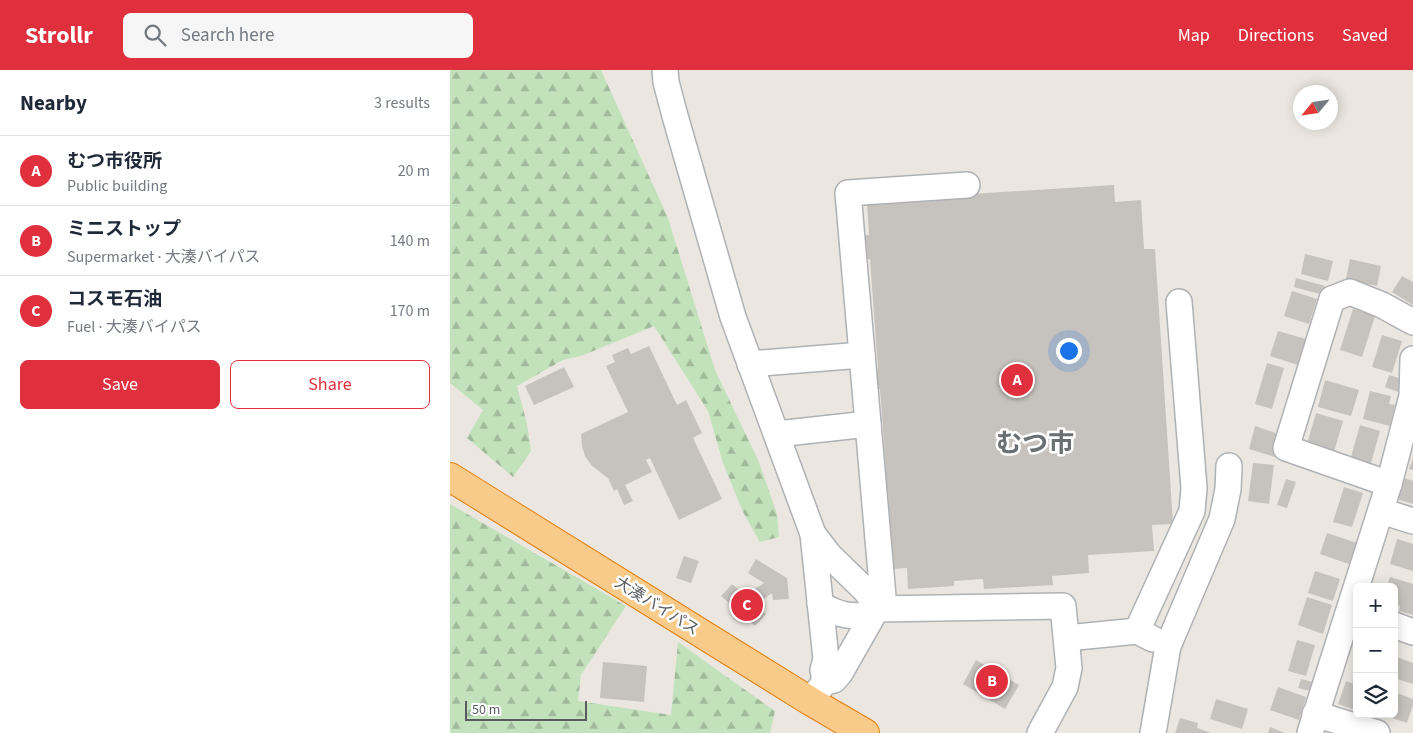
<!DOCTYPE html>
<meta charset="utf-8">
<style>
body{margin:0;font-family:"Source Sans 3","Noto Sans JP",sans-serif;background:#f6f6f7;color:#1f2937}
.controls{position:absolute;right:15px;bottom:15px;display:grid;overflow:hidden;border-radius:8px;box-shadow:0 2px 12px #0003}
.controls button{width:45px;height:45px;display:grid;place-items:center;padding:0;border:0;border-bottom:1px solid #e0e1e3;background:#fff;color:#1f2937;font:25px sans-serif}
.compass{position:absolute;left:843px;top:15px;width:45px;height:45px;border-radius:50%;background:#fff;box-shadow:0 2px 12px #0003;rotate:241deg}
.scale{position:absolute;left:15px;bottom:12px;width:122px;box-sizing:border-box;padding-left:5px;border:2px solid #595d60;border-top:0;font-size:14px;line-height:18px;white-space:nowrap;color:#595d60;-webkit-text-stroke:4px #fff;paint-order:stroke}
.you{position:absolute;left:618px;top:280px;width:18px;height:18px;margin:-12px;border:4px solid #fff;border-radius:50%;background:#1a73e8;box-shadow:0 0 0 8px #1a73e833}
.badge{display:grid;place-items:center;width:32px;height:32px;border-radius:50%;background:#e1303d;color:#fff;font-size:16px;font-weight:700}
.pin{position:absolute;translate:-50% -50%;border:2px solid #fff;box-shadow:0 1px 5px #0006}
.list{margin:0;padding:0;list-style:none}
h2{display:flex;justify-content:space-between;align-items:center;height:65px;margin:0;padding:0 20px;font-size:21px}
h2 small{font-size:16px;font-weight:400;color:#747a83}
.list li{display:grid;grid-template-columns:32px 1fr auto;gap:15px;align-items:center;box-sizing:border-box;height:70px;padding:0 20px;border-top:1px solid #e0e1e3}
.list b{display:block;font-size:19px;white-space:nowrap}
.list p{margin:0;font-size:16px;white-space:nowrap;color:#747a83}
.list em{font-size:16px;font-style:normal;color:#747a83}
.actions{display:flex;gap:10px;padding:15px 20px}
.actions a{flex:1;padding:11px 0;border:1px solid #e1303d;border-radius:8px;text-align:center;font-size:18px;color:#e1303d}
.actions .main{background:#e1303d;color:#fff}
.icon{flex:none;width:28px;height:28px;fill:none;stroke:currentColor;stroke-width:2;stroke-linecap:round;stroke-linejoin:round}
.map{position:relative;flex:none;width:963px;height:663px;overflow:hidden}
header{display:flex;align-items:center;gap:30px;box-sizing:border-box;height:70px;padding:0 25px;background:#e1303d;color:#fff}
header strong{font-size:24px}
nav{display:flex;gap:28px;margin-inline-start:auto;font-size:18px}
.search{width:350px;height:45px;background:#f6f6f7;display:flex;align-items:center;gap:12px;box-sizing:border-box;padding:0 18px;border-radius:8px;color:#747a83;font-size:19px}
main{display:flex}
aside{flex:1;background:#fff}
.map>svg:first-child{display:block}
.forest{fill:url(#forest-firs)}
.building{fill:#c6c2bd}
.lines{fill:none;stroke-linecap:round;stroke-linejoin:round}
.minor-casing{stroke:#aeb2b5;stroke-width:28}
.highway-casing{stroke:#e27d09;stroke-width:30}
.minor{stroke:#fff;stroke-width:25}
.highway{stroke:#f8cb8a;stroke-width:28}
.labels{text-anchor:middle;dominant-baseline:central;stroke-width:5;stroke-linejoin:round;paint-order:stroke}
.street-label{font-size:16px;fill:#595d60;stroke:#fff}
.town-label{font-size:26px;font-weight:bold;fill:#6a6f72;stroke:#fff}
</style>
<header>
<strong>Strollr</strong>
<div class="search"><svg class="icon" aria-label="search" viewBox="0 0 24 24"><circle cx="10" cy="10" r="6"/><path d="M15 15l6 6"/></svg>Search here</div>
<nav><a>Map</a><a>Directions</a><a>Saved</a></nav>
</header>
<main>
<aside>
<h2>Nearby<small>3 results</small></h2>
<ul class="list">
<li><span class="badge">A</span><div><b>むつ市役所</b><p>Public building</p></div><em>20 m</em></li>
<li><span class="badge">B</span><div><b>ミニストップ</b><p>Supermarket · 大湊バイパス</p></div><em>140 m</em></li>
<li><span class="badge">C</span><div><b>コスモ石油</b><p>Fuel · 大湊バイパス</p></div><em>170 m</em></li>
</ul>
<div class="actions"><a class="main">Save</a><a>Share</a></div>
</aside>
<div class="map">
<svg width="963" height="663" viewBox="0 0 963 663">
<defs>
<pattern id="forest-firs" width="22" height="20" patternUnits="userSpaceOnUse" patternTransform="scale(1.25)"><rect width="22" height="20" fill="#c2e2bc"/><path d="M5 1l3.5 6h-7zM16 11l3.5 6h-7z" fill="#a1ba9c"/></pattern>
</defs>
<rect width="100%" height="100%" fill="#ebe7e0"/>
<!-- forest -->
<g class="forest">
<polygon points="0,0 151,0 218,148 265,300 309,392 327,444 329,467 310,472 293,442 273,393 258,341 204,256 131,286 113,290 67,316 77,354 81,381 63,407 17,368 33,340 0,313"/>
<polygon points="0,434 176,536 131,605 128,631 221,645 228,572 325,641 320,663 0,663"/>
</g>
<!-- building -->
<g class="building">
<polygon points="664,115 665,132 691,130 694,179 705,179 723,454 702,455 704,481 638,485 639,503 602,506 603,515 534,519 533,509 504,511 504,516 458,519 457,498 443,499 438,424 429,425 428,401 436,400 430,319 420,320 419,300 428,299 420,189 411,189 409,165 419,165 417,133 505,125"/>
<polygon points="855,184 883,191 878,211 851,204"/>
<polygon points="900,189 931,196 927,216 896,209"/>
<polygon points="952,206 963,212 963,235 942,222"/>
<polygon points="846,208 875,216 873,225 844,217"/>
<polygon points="842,221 867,229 859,254 834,246"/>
<polygon points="903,239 925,246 912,287 890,280"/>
<polygon points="828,261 856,269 848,295 820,286"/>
<polygon points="932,265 952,271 942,303 922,297"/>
<polygon points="199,276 227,335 236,330 252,363 243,368 272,429 229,450 200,388 196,390 202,402 175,415 183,431 174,435 167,419 164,421 158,408 142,396 135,386 132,376 131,364 178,342 156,296 165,292 162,285 178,278 181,284"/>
<polygon points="817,293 834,298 822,339 805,334"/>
<polygon points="114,297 124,317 84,335 75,316"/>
<polygon points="939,305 952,309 948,322 935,317"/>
<polygon points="875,310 909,320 901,346 868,337"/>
<polygon points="920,321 941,326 939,334 945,335 940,356 913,349"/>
<polygon points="866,343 893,351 884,382 857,374"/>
<polygon points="910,355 930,361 919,400 899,394"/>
<polygon points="805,356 832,365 825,387 799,379"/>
<polygon points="963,388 963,400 959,399"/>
<polygon points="803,393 824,395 819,434 798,431"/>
<polygon points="954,408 963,411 963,434 947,429"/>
<polygon points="836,409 846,412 837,438 827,435"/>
<polygon points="894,417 913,423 902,457 883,452"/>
<polygon points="877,463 907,473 899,494 870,484"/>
<polygon points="947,469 963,474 963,501 940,494"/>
<polygon points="234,486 249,491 241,513 226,508"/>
<polygon points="306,489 337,508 339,529 323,530 322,523 305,535 316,544 305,556 271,526 282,514 295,525 314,513 298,503"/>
<polygon points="865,501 890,509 883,531 858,523"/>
<polygon points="940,507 963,514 963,545 949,541 950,536 944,534 944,517 937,517"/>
<polygon points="857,527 882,535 873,564 848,555"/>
<polygon points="847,570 865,575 856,606 838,601"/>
<polygon points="944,586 963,593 963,614 944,608"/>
<polygon points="526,590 569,615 555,639 513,614"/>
<polygon points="153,592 197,596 194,632 150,628"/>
<polygon points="851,609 863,612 860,621 848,618"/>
<polygon points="896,611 907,615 907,641 888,634"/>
<polygon points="828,617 856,627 849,650 820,640"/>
<polygon points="944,622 963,629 963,635 957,653 933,645 944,644"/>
<polygon points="766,629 798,639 792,659 760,649"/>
<polygon points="730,648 748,653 747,658 761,663 725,663"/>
<polygon points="820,657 835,663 818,663"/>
</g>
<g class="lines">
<defs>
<g id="minor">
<polyline points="215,0 216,12 225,46 283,247 363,464 376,589 373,600 375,612"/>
<polyline points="963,252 932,235 900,222 882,229 836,378 939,414 962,326 963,289"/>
<polyline points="300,294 412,285"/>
<polyline points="327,364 418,354"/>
<polyline points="931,441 963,451"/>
<polyline points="363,464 379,485 416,521 422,530 425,539 423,545 390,603 384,610 375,612 367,622"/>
<path d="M 370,534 C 388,546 402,547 423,545"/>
<polyline points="434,538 398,123 517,115"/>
<polyline points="425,539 613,536 619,598 615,617 590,663"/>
<polyline points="944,555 963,562"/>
<polyline points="687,561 742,441 744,418 729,232"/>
<polyline points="617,568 687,561 703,569"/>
<polyline points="865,644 927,663"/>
<polyline points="703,663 718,576 772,449 778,419 779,396"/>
<polyline points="860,663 939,414"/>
</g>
<polyline id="highway" points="0,407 360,631 415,663"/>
</defs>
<!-- minor casing -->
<use href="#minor" class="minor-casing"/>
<!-- highway casing -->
<use href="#highway" class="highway-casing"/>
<!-- minor -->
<use href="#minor" class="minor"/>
<!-- highway -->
<use href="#highway" class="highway"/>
</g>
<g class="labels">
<!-- street labels -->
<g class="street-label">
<text transform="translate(207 536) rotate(32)">大湊バイパス</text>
</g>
<!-- town labels -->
<g class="town-label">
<text x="585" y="373">むつ市</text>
</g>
</g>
</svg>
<div class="controls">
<button>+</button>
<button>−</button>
<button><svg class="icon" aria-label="layers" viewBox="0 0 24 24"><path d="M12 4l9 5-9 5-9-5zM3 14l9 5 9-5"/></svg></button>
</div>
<svg class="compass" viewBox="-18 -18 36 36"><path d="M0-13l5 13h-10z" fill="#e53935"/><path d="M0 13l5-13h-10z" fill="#747a83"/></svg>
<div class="scale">50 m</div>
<div class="you"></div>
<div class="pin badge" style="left:567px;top:310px">A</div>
<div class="pin badge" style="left:542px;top:611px">B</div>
<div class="pin badge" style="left:297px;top:535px">C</div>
</div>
</main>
